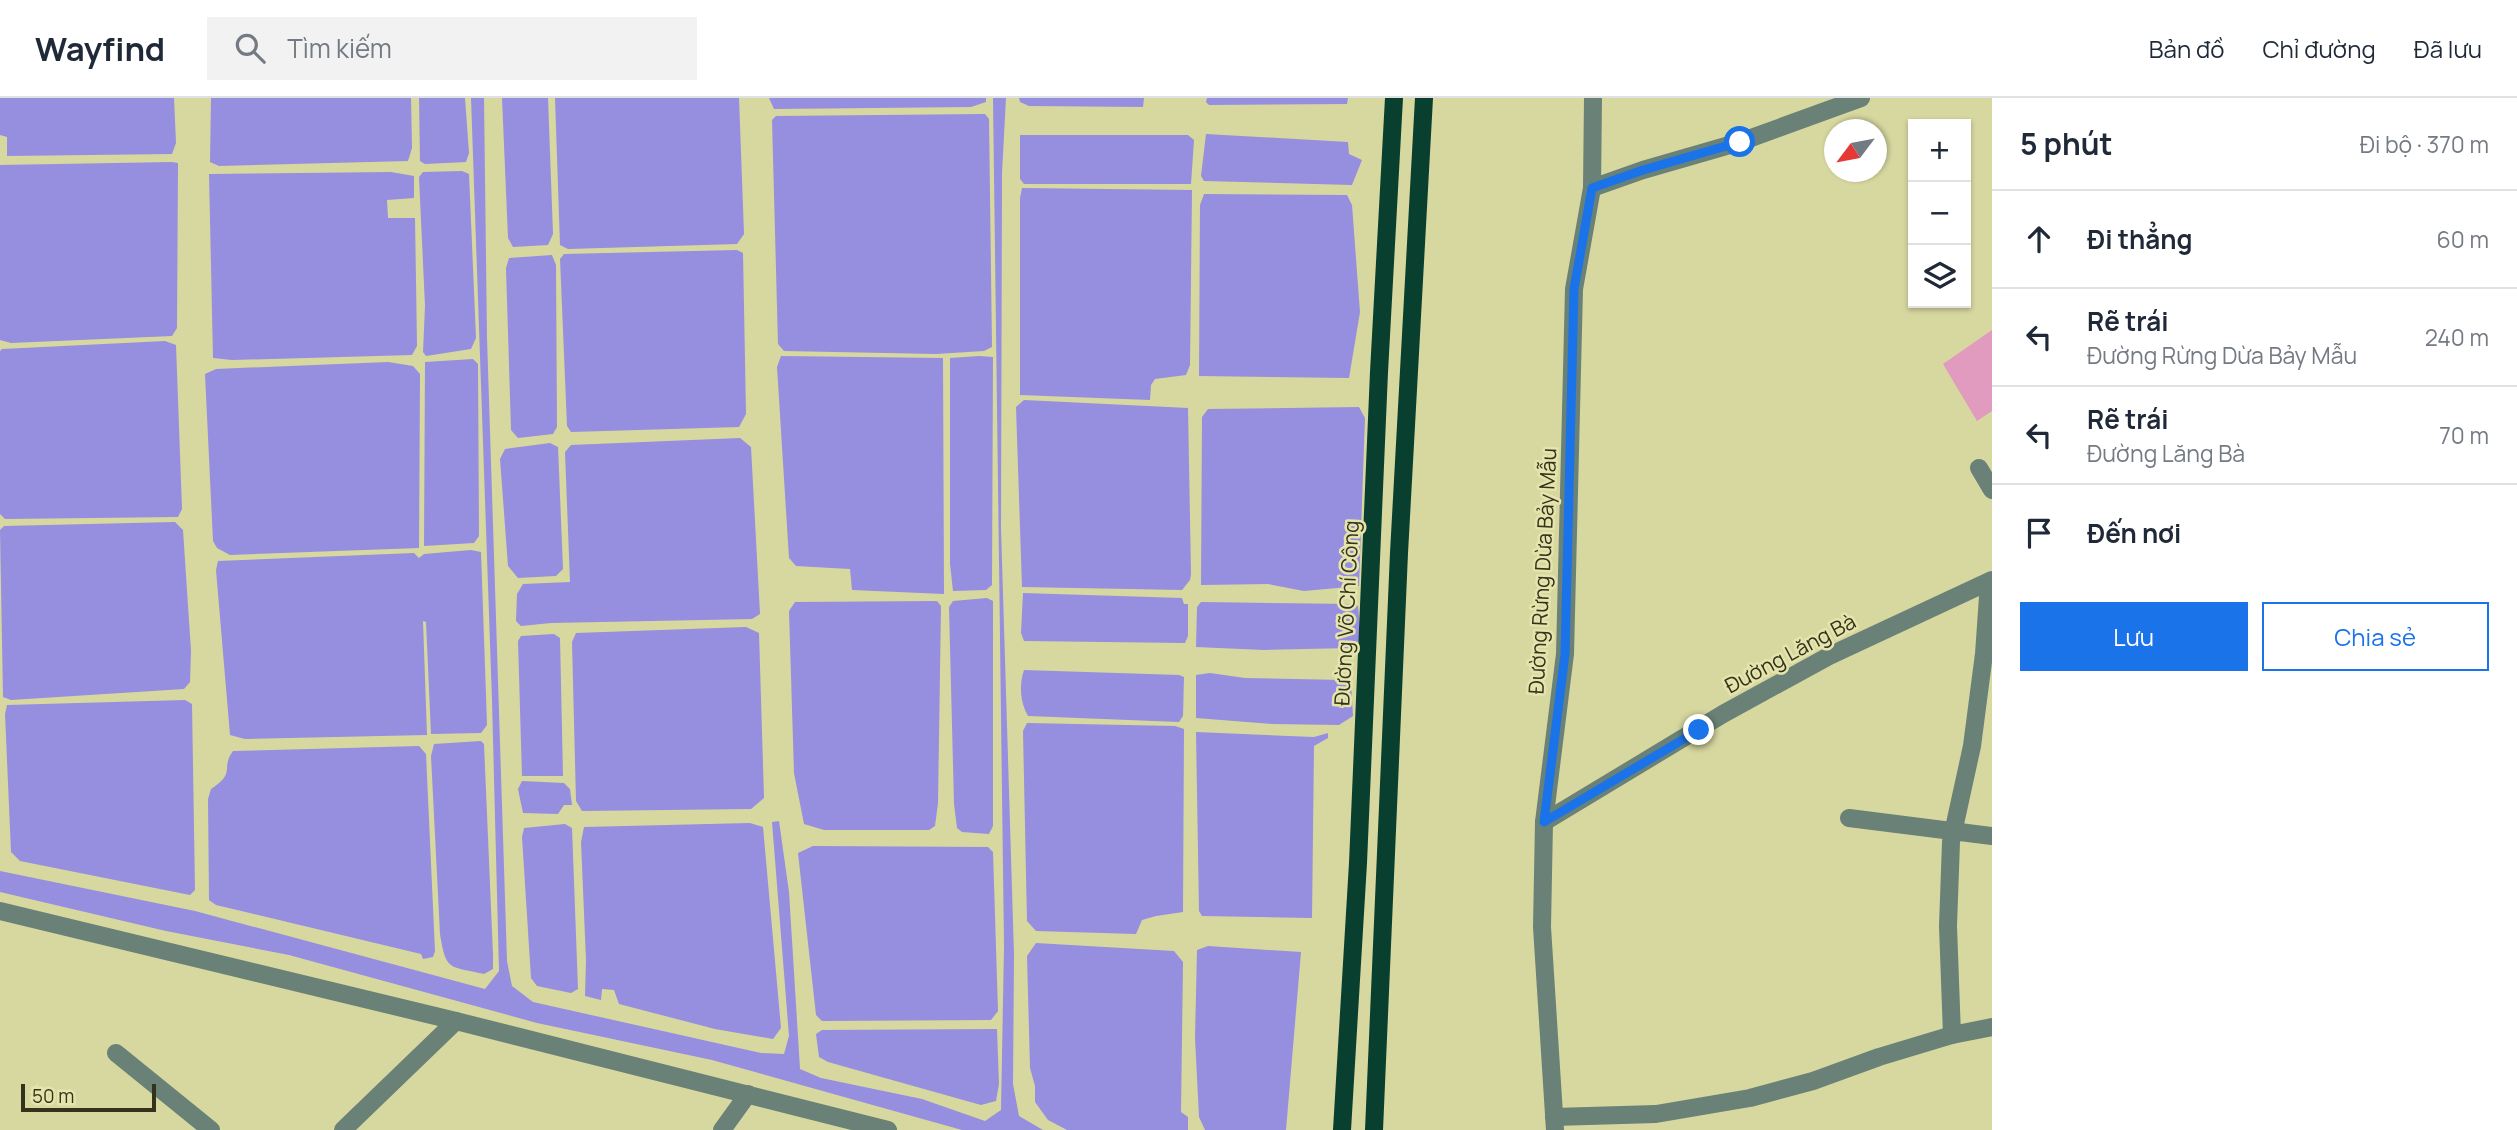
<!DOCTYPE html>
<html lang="vi">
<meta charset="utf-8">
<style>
body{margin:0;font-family:Manrope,sans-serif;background:#f2f2f3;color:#1f2937}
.controls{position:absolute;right:21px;top:21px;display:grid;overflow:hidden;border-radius:0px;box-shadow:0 2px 5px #0004}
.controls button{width:63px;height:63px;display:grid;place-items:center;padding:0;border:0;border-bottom:2px solid #e0e1e3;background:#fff;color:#1f2937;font:35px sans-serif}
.compass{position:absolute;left:1824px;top:21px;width:63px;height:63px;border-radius:50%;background:#fff;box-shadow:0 2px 5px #0004;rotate:238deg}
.scale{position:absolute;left:21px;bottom:18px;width:135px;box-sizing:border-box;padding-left:7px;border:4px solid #33331d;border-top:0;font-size:19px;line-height:24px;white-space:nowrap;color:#33331d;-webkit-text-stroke:5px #e5e4ad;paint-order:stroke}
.stop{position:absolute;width:21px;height:21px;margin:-16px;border:5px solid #1a73e8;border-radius:50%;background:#fff}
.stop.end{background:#1a73e8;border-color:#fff;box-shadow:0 2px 7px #0008}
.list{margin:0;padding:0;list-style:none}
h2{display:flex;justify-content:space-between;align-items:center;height:91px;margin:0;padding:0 28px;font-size:30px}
h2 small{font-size:23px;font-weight:400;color:#747a83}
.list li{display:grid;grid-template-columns:46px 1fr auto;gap:21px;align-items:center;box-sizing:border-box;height:98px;padding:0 28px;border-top:2px solid #e0e1e3}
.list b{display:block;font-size:26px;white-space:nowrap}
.list p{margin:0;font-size:23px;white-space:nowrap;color:#747a83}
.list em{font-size:23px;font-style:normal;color:#747a83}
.actions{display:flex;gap:14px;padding:21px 28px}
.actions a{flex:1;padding:16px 0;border:2px solid #1a73e8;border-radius:0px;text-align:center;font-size:24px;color:#1a73e8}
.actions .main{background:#1a73e8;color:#fff}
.icon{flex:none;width:38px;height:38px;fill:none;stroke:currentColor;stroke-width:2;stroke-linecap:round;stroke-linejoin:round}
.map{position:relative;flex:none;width:1992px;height:1032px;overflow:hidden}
header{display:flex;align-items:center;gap:42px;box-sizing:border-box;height:98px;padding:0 35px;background:#fff;border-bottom:2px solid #e0e1e3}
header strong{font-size:33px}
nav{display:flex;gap:38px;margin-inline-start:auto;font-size:24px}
.search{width:490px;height:63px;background:#f2f2f3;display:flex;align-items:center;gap:18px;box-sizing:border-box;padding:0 24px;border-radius:0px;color:#747a83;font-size:26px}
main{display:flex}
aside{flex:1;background:#fff}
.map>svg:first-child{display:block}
.green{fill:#e09bbe}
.water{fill:#968edf}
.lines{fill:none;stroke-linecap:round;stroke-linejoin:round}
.minor{stroke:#698177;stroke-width:18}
.major{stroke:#093f2e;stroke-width:18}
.route{stroke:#1a73e8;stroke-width:9}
.labels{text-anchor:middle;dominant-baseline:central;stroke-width:5;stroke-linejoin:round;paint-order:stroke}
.street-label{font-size:21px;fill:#33331d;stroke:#e5e4ad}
</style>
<header>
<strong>Wayfind</strong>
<div class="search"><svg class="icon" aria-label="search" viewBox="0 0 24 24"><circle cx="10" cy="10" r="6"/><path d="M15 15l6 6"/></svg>Tìm kiếm</div>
<nav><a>Bản đồ</a><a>Chỉ đường</a><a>Đã lưu</a></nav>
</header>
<main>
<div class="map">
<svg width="1992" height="1032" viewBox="0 0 1992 1032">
<rect width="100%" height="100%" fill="#d7d7a0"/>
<!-- green -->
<polygon class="green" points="1992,232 1992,313 1977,323 1943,266"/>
<!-- water -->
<g class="water">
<polygon points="0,0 174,0 176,45 172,56 7,58 7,39 0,37"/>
<polygon points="211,0 411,0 412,50 408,63 219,68 210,64"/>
<polygon points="419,0 465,0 469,55 466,64 425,66 420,63"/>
<polygon points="471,0 484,0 487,240 507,863 512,888 533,904 761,955 784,956 789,938 772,724 779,723 789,794 800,971 821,980 922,1001 985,1023 1001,1012 1004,848 993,0 1006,0 1002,75 1001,430 1014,857 1013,986 1019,1018 1043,1032 962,1032 712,962 537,925 289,857 166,833 0,794 0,773 195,813 485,891 499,873 492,602"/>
<polygon points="502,0 548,0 553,136 548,147 513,149 508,140"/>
<polygon points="555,0 739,0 744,136 737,146 568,151 560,147"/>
<polygon points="769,0 986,0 986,4 971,9 774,11"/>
<polygon points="1019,0 1144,0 1143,9 1029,8 1020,4"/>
<polygon points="1207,0 1348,0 1347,6 1209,7 1206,4"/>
<polygon points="985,16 989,21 992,249 984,253 936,256 784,253 778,246 772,22 776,18"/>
<polygon points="1206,36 1348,44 1349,56 1362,62 1352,87 1204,83 1201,78"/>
<polygon points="1020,37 1188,37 1194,42 1191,86 1024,86 1020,81"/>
<polygon points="172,64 178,65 177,230 172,238 11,245 0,242 0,67"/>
<polygon points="462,73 469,76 476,240 471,251 426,258 423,254 425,208 419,79 423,74"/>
<polygon points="391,74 414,78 414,100 387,102 388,120 415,120 417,248 412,257 232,262 213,260 209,76"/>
<polygon points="1022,90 1192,92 1190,267 1186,277 1155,281 1151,287 1150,302 1020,297 1020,100"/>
<polygon points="1204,96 1347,97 1352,107 1360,214 1349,280 1199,278 1200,107"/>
<polygon points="737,152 743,155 746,316 739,329 571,334 567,328 560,161 564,156"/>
<polygon points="552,157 556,167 557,329 553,336 518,340 511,332 506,170 509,160"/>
<polygon points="165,243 176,247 182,411 178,419 5,421 0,416 0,253 2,251"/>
<polygon points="781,258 943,260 944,496 852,492 850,471 796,468 789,460 777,269"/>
<polygon points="979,258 993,259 992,487 986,492 953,493 950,466 950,260"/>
<polygon points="473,261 478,266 479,438 474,445 424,448 425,264"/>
<polygon points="388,264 413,268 420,276 419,450 230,457 217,450 213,443 205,276 216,271"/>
<polygon points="1024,302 1188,310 1191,476 1190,482 1182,492 1022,489 1016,309"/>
<polygon points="1359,309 1365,320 1359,488 1304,493 1268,486 1201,487 1202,319 1208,311"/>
<polygon points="740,340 751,349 760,516 752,521 551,525 521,528 516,523 517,496 523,486 570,484 565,354 571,347"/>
<polygon points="550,345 558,349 563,471 556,478 518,480 508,468 500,361 505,351"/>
<polygon points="175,424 183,432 191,553 190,584 184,591 11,602 3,599 0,432 4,428"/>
<polygon points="471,452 481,454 487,627 481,635 431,636 426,524 423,523 427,637 245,641 230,637 216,472 218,463 414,455 419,460 424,456"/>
<polygon points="1023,495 1182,500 1184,506 1188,506 1188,538 1185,545 1024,543 1021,535"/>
<polygon points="987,500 993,503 993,728 989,736 962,734 957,730 954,706 949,509 953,503"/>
<polygon points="937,503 941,508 938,705 935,728 929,732 824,732 804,726 794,675 789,513 795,504"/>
<polygon points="1201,504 1352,506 1358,508 1361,541 1351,550 1264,552 1196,549 1197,509"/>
<polygon points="746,529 759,535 764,700 751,711 582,713 576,703 572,544 576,535"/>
<polygon points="554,536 560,540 563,678 522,678 518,543 521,538"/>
<path d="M 1024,572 L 1179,577 L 1184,579 L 1183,618 L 1179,624 L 1028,618 C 1020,605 1019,586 1024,572 Z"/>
<polygon points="1210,575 1245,580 1343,582 1351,585 1353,618 1339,627 1273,626 1196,620 1196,577"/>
<polygon points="185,602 192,606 195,792 190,797 20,763 11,754 5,616 7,607"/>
<polygon points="1027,625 1175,628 1184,631 1183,814 1156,818 1142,822 1136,836 1036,833 1027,823 1023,633"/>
<polygon points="1196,634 1314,639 1328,635 1328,640 1314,648 1312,820 1202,818 1199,813"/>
<path d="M 481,643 L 484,646 L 493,857 L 493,871 L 484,876 C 450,868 446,874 440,836 L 431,658 L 434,646 Z"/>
<path d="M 419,648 L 426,656 L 435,853 L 433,859 L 423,861 L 421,856 L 216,807 L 209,802 L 208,701 L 211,691 C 237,674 220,671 233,653 Z"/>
<polygon points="522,683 564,685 570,691 572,707 564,707 558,716 523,715 518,691"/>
<polygon points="750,725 763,729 781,930 773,941 715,931 619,906 614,892 602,891 601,902 585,898 586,862 581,744 584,729"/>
<polygon points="565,726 572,730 578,891 571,895 537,888 531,880 522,739 524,730"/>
<polygon points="813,748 988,749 993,754 998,913 991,922 822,923 816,917 798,755"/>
<polygon points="1036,845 1174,853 1183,864 1181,1014 1188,1019 1188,1032 1067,1032 1048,1022 1035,1004 1035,988 1030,970 1027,858"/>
<polygon points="1208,848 1301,854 1286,1032 1205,1032 1199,1019 1195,940 1197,852"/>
<polygon points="997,931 999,986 996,1003 981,1007 828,964 819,959 816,936 822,932"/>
</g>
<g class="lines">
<!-- minor -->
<g class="minor">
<polyline points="1592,90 1643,72 1740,44 1861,0"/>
<polyline points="1979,370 1992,392"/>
<polyline points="1849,720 1992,738"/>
<polyline points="1544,724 1723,616 1829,558 1992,482"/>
<polyline points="0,813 456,923 888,1032"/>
<polyline points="1952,937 1948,828 1951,744 1972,648 1984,556 1989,484"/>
<polyline points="116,955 211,1032"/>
<polyline points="1554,1019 1656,1016 1750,1000 1813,983 1879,959 1952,937 1992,929"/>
<polyline points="343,1032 456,923"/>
<polyline points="722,1032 748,996"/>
<polyline points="1555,1032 1542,829 1544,724 1565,556 1574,191 1592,90 1593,0"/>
</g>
<!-- major -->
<g class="major">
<polyline points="1342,1032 1358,765 1379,274 1394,0"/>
<polyline points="1374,1032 1399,455 1424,0"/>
</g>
</g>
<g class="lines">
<!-- route -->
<polyline class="route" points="1699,632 1544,724 1565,556 1574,191 1592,90 1643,72 1740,44"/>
</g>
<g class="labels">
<!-- street labels -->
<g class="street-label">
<text transform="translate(1542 473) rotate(-87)">Đường Rừng Dừa Bảy Mẫu</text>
<text transform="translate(1346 515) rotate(-87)">Đường Võ Chí Công</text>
<text transform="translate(1790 555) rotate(-28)">Đường Lăng Bà</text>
</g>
</g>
</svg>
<div class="controls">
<button>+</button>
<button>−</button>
<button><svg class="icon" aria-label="layers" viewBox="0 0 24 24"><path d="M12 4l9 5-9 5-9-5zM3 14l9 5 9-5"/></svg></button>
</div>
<svg class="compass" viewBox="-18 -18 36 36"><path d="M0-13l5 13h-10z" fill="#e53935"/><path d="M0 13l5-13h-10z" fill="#747a83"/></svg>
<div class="scale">50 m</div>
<div class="stop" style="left:1740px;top:44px"></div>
<div class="stop end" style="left:1699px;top:632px"></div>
</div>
<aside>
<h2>5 phút<small>Đi bộ · 370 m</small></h2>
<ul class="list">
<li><svg class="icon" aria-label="ahead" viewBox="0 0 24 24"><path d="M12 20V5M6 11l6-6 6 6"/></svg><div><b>Đi thẳng</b></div><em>60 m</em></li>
<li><svg class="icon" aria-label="left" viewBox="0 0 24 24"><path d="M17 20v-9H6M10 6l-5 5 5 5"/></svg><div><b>Rẽ trái</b><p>Đường Rừng Dừa Bảy Mẫu</p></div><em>240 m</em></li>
<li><svg class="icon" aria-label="left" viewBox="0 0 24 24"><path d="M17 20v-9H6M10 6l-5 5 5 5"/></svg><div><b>Rẽ trái</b><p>Đường Lăng Bà</p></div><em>70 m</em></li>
<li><svg class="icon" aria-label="arrive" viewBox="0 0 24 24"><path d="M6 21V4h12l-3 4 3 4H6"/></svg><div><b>Đến nơi</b></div></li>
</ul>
<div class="actions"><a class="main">Lưu</a><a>Chia sẻ</a></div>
</aside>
</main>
